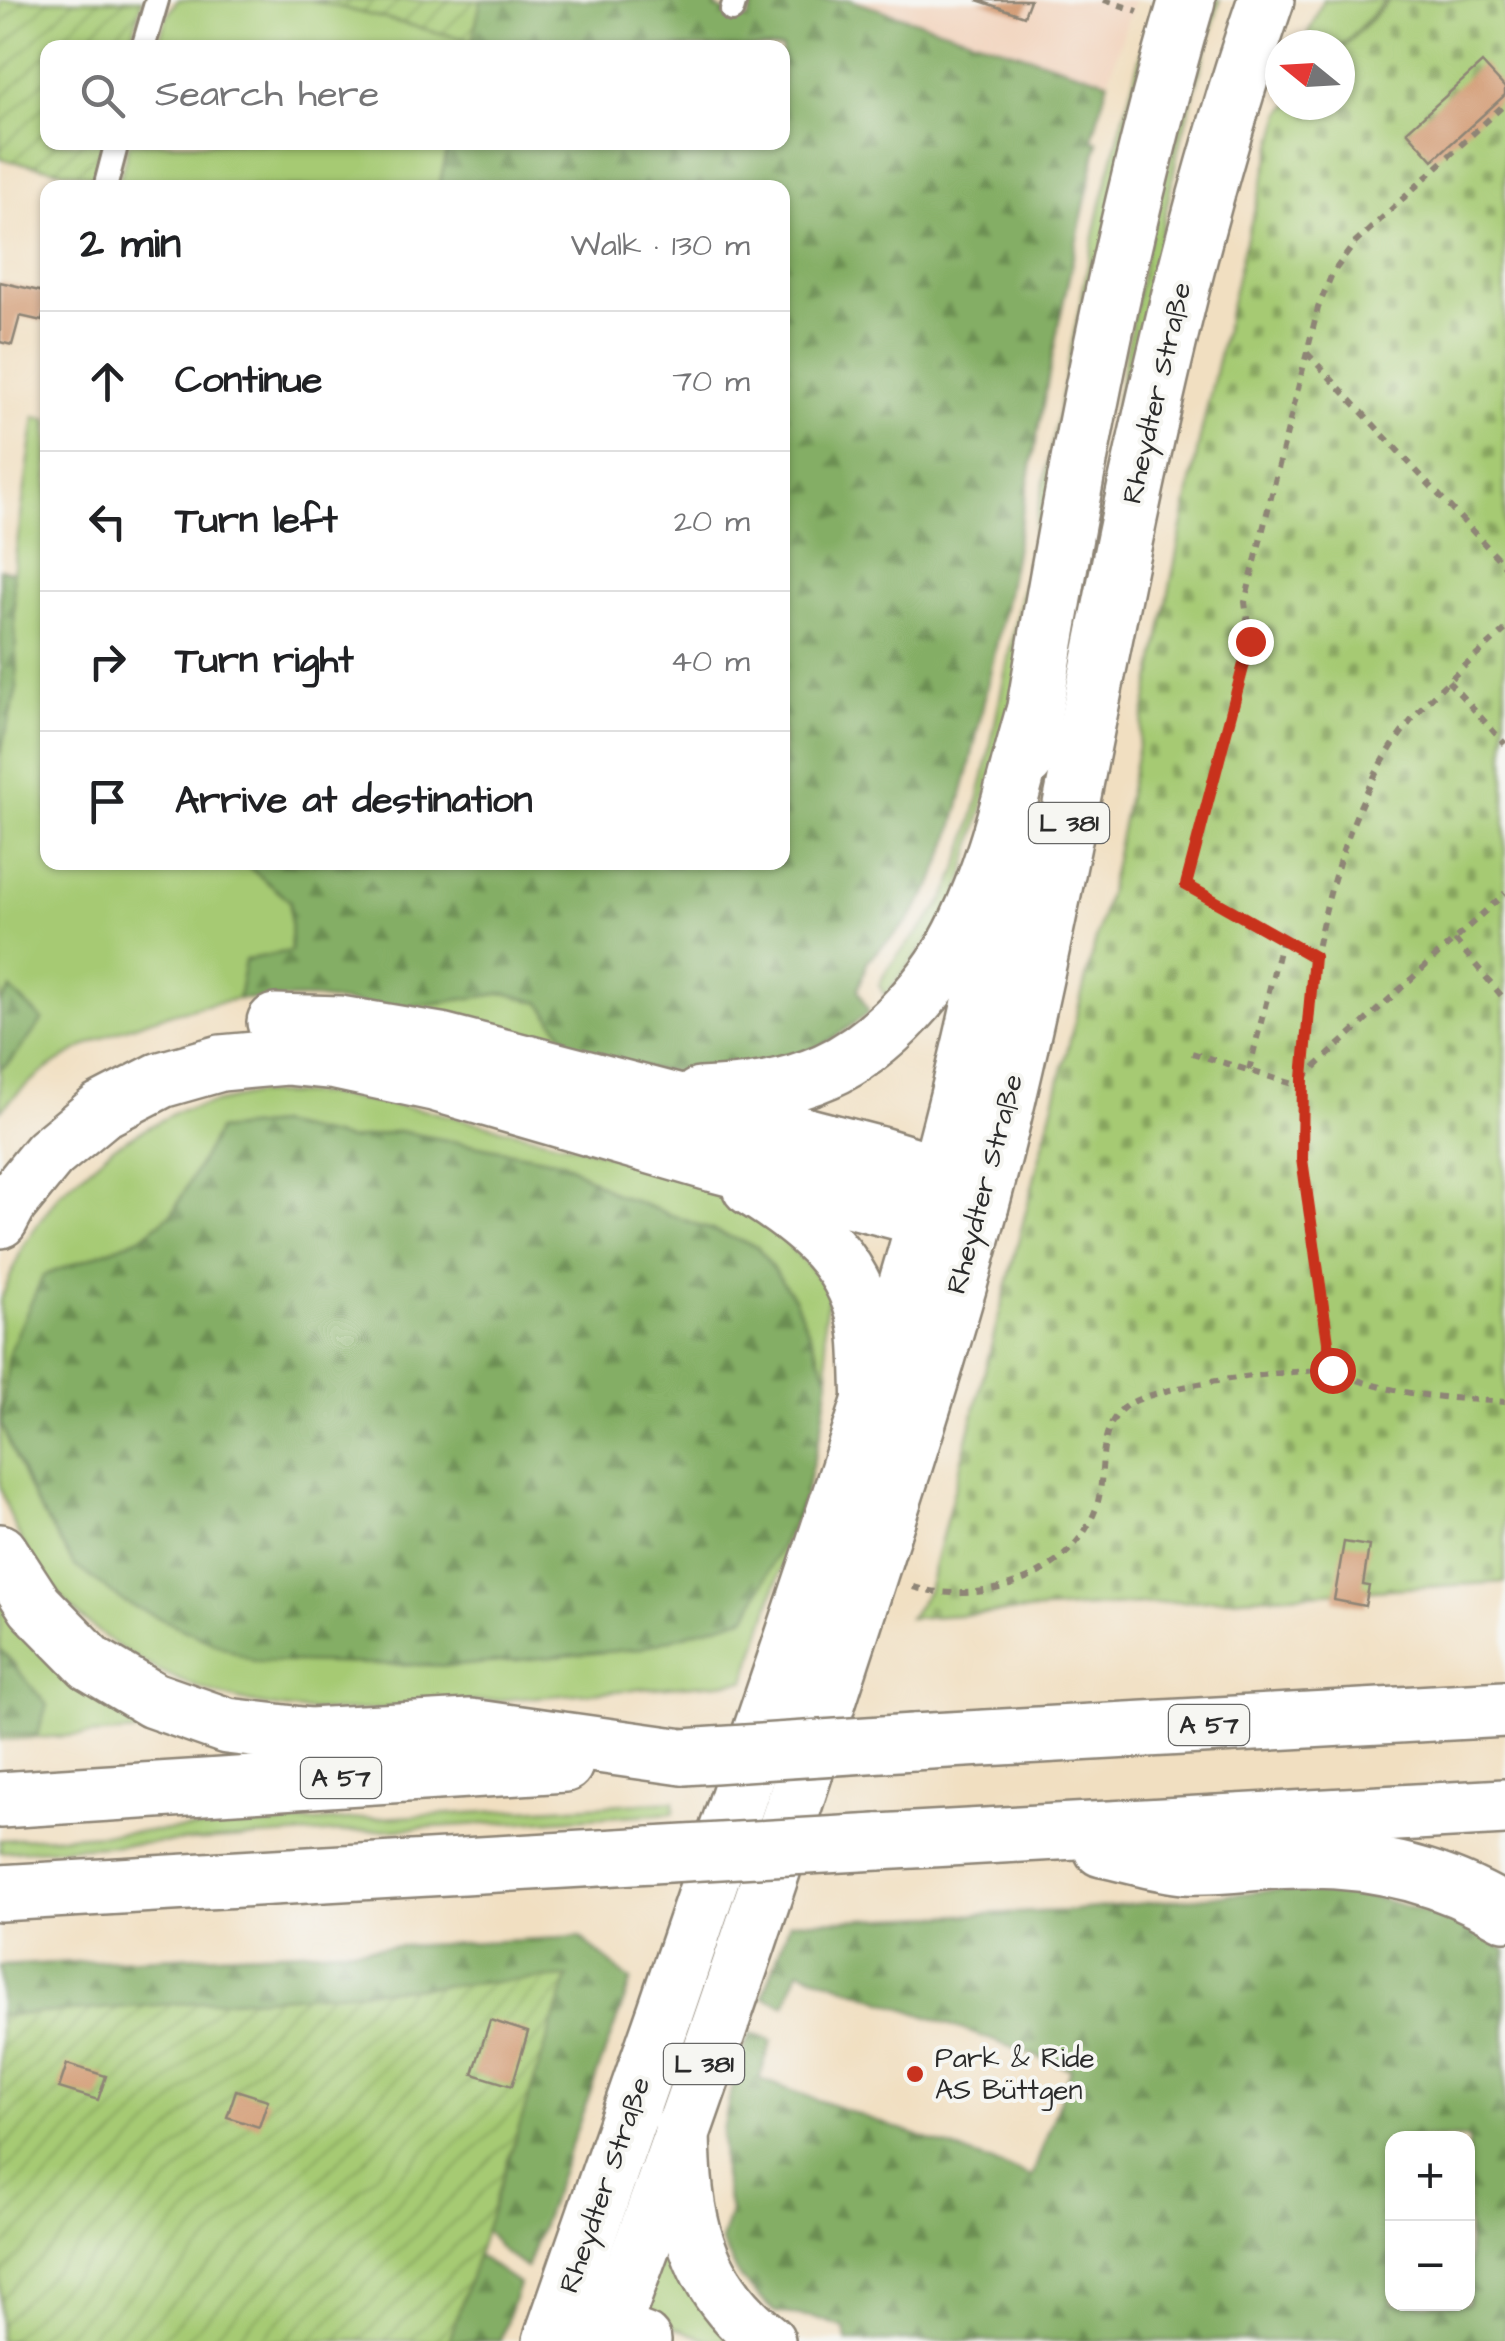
<!DOCTYPE html>
<meta charset="utf-8">
<style>
body{margin:0;font-family:"Architects Daughter",sans-serif;background:#f6f6f6;color:#202124}
.controls{position:absolute;right:30px;bottom:30px;display:grid;overflow:hidden;border-radius:20px;box-shadow:0 2px 8px #0004}
.controls button{width:90px;height:90px;display:grid;place-items:center;padding:0;border:0;border-bottom:2px solid #e0e0e0;background:#fff;color:#202124;font:50px sans-serif}
.compass{position:absolute;left:1265px;top:30px;width:90px;height:90px;border-radius:50%;background:#fff;box-shadow:0 2px 8px #0004;rotate:288deg}
.stop{position:absolute;width:30px;height:30px;margin:-22px;border:8px solid #c8321e;border-radius:50%;background:#fff}
.stop.end{background:#c8321e;border-color:#fff;box-shadow:0 2px 10px #0008}
.list{margin:0;padding:0;list-style:none}
h2{display:flex;justify-content:space-between;align-items:center;height:130px;margin:0;padding:0 40px;font-size:42px}
h2 small{font-size:32px;font-weight:400;color:#757577}
.list li{display:grid;grid-template-columns:65px 1fr auto;gap:30px;align-items:center;box-sizing:border-box;height:140px;padding:0 40px;border-top:2px solid #e0e0e0}
.list b{display:block;font-size:38px;white-space:nowrap}
.list em{font-size:32px;font-style:normal;color:#757577}
.icon{flex:none;width:55px;height:55px;fill:none;stroke:currentColor;stroke-width:2;stroke-linecap:round;stroke-linejoin:round}
.map{position:relative;flex:none;width:1505px;height:2341px;overflow:hidden}
.search{position:absolute;background:#fff;box-shadow:0 2px 8px #0004;left:40px;top:40px;width:750px;height:110px;display:flex;align-items:center;gap:25px;box-sizing:border-box;padding:0 35px;border-radius:20px;color:#757577;font-size:38px}
.panel{position:absolute;background:#fff;box-shadow:0 2px 8px #0004;left:40px;top:180px;width:750px;height:690px;border-radius:20px}
.map>svg:first-child{display:block}
.built{fill:#f2d4be}
.grass{fill:#a6ca73;stroke:#687a4f;stroke-width:2.5}
.forest{fill:url(#forest-firs);stroke:#586c48;stroke-width:2.5;fill-rule:evenodd}
.cemetery{fill:url(#cemetery-stones);stroke:#687a4f;stroke-width:2.5}
.garden{fill:url(#garden-furrows);stroke:#687a4f;stroke-width:2.5}
.building{fill:#d19870}
.lines{fill:none;stroke-linecap:round;stroke-linejoin:round}
.service-casing{stroke:#8e8576;stroke-width:28}
.primary-casing{stroke:#8e8576;stroke-width:60}
.motorway-casing{stroke:#8e8576;stroke-width:60}
.path{stroke:#8e8576;stroke-width:6;stroke-dasharray:8 8;stroke-linecap:butt}
.service{stroke:#fff;stroke-width:22}
.primary{stroke:#fff;stroke-width:55}
.motorway{stroke:#fff;stroke-width:55}
.motorway-bridge-casing{stroke:#8e8576;stroke-width:60;stroke-linecap:butt}
.motorway-bridge{stroke:#fff;stroke-width:55}
.route{stroke:#c8321e;stroke-width:12}
.poi-dot{fill:#c8321e;stroke:#f6f6f2;stroke-width:4}
.labels{text-anchor:middle;dominant-baseline:central;stroke-width:8;stroke-linejoin:round;paint-order:stroke}
.shield{fill:#f6f6f2;stroke:#686867;stroke-width:2.5}
.shield-label{font-size:25px;font-weight:bold;fill:#2b2b2b}
.street-label{font-size:28px;fill:#2b2b2b;stroke:#f6f6f2}
.poi-label{font-size:28px;fill:#2b2b2b;stroke:#f6f6f2;text-anchor:start}
</style>
<div class="map">
<svg width="1505" height="2341" viewBox="0 0 1505 2341">
<defs>
<pattern id="forest-firs" width="22" height="20" patternUnits="userSpaceOnUse" patternTransform="scale(2.5)"><rect width="22" height="20" fill="#84ae65"/><path d="M5 1l3.5 6h-7zM16 11l3.5 6h-7z" fill="#6c8e53"/></pattern>
<pattern id="cemetery-stones" width="16" height="16" patternUnits="userSpaceOnUse" patternTransform="scale(2.5)"><rect width="16" height="16" fill="#a6ca73"/><path d="M2 7V4a2 2 0 0 1 4 0v3zM10 15v-3a2 2 0 0 1 4 0v3z" fill="#87a45f"/></pattern>
<pattern id="garden-furrows" width="10" height="10" patternUnits="userSpaceOnUse" patternTransform="scale(2.5)"><rect width="10" height="10" fill="#a6ca73"/><path d="M-1 1l2-2M0 10L10 0M9 11l2-2" fill="none" stroke="#87a45f"/></pattern>
</defs>
<rect width="100%" height="100%" fill="#f6f6f2"/>
<filter id="ink" filterUnits="userSpaceOnUse"><feTurbulence type="fractalNoise" baseFrequency=".01" numOctaves="2"/><feDisplacementMap in="SourceGraphic" scale="20" xChannelSelector="R" yChannelSelector="G"/><feConvolveMatrix kernelMatrix="1 2 1 2 8 2 1 2 1" color-interpolation-filters="sRGB"/></filter>
<filter id="wash" filterUnits="userSpaceOnUse"><feTurbulence type="fractalNoise" baseFrequency=".0048" numOctaves="4" result="noise"/><feDisplacementMap in="SourceGraphic" scale="40" xChannelSelector="R" yChannelSelector="G"/><feGaussianBlur stdDeviation="2.25" result="paint"/><feColorMatrix in="noise" values="0 0 0 0 0 0 0 0 0 0 0 0 0 0 0 0 0 1.4 0 .05"/><feComposite in="paint" operator="in"/></filter>
<g filter="url(#wash)">
<rect width="100%" height="100%" fill="#f1dfc1"/>
<!-- built -->
<polygon class="built" points="850,0 1134,0 1108,81"/>
<!-- grass -->
<g class="grass">
<polygon points="177,0 311,0 472,41 470,48 157,48 166,18"/>
<path d="M 1155,0 L 1164,0 L 1016,687 L 955,908 L 885,996 L 879,985 C 894,951 927,930 945,897 C 964,860 973,817 984,777 L 1100,207 Z"/>
<polygon points="1212,0 1220,0 1179,146 1115,463 1105,460 1147,246"/>
<polygon points="1323,0 1386,0 1340,48 1340,45 1303,45"/>
<polygon points="129,143 449,143 439,187 117,188"/>
<path d="M 35,417 L 48,420 L 48,862 L 244,863 L 290,901 L 291,951 L 245,960 L 238,999 C 152,1013 60,1043 0,1111 L 0,1069 L 12,1060 L 10,990 L 0,1003 L 0,754 L 17,688 L 13,572 Z"/>
<polygon points="505,993 541,1003 579,1057 395,1009"/>
<path d="M 255,1094 L 325,1094 L 429,1111 L 676,1170 L 745,1198 L 830,1289 L 824,1320 L 829,1379 L 794,1298 L 757,1247 L 615,1194 L 564,1162 L 399,1131 L 350,1140 L 277,1124 L 218,1130 L 173,1212 L 141,1238 L 43,1276 L 1,1424 L 35,1502 L 75,1566 L 747,1616 L 804,1498 L 745,1681 C 654,1688 563,1695 472,1702 C 407,1707 331,1717 267,1706 C 146,1685 34,1608 0,1486 L 0,1301 L 24,1244 L 59,1194 L 113,1147 L 178,1111 Z"/>
<polygon points="0,1592 174,1730 0,1740 0,1735 37,1734 16,1666 0,1649"/>
<polygon points="674,1801 674,1813 0,1852 0,1840"/>
<polygon points="663,2239 741,2341 711,2341 639,2314"/>
</g>
<!-- forest -->
<g class="forest">
<path d="M 481,0 L 718,0 L 715,8 L 748,20 L 755,0 L 850,0 L 1108,81 L 1092,139 L 1098,142 L 1058,327 L 1002,619 L 969,769 L 949,843 L 931,887 L 907,923 L 868,960 L 858,990 L 869,1013 C 852,1024 835,1039 817,1047 C 738,1083 661,1075 579,1057 L 541,1003 L 505,993 L 395,1009 L 312,998 L 238,999 L 245,960 L 291,951 L 290,901 L 244,863 L 782,862 L 782,188 L 439,187 L 449,143 L 782,142 L 782,48 L 470,47 Z"/>
<polygon points="0,569 13,572 17,688 0,754"/>
<polygon points="11,990 43,1020 12,1060 0,1069 0,1003"/>
<polygon points="277,1124 350,1140 398,1131 564,1162 615,1194 757,1247 794,1298 829,1379 822,1427 804,1498 747,1616 638,1649 455,1666 254,1661 124,1602 75,1566 35,1502 1,1424 9,1352 43,1276 141,1238 173,1212 218,1130"/>
<polygon points="0,1649 47,1705 37,1735 0,1735"/>
<path d="M 1326,1885 C 1387,1901 1452,1915 1505,1950 L 1505,2341 L 847,2341 L 845,2328 L 814,2317 L 775,2312 L 740,2278 L 721,2241 L 730,2211 L 723,2176 L 722,2135 L 733,2081 L 750,2033 L 772,2041 L 759,2079 L 1032,2177 L 1071,2069 L 799,1970 L 785,2005 L 763,1997 L 790,1922 L 1066,1911 ZM 1392,2138 L 1468,2138 L 1468,2304 L 1392,2304 Z"/>
<polygon points="580,1937 631,1981 526,2268 503,2251 485,2230 568,1977 0,2016 0,1966"/>
<polygon points="477,2255 519,2284 500,2341 449,2341"/>
</g>
<!-- cemetery -->
<polygon class="cemetery" points="1390,0 1505,0 1505,1582 909,1618 928,1591 1110,885 1200,438 1243,251 1282,113 1289,105 1340,105 1340,50"/>
<!-- garden -->
<g class="garden">
<polygon points="0,0 142,0 130,47 48,48 48,142 105,143 96,177 0,159"/>
<polygon points="311,0 481,0 472,41"/>
<polygon points="568,1977 449,2341 0,2341 0,2016"/>
</g>
<g id="blocks">
<!-- building -->
<g class="building">
<polygon points="977,0 1030,0 1024,16"/>
<polygon points="1482,63 1505,88 1505,95 1433,160 1407,131"/>
<polygon points="0,282 48,293 42,321 20,316 12,345 0,342"/>
<polygon points="1344,1542 1369,1546 1363,1585 1369,1586 1365,1606 1334,1600"/>
<polygon points="490,2020 528,2032 512,2086 473,2074"/>
<polygon points="67,2064 106,2076 98,2100 59,2088"/>
<polygon points="236,2090 268,2100 259,2127 227,2117"/>
</g>
</g>
</g>
<g filter="url(#ink)">
<use href="#blocks" fill-opacity="0" stroke="#8e8576" stroke-width="2.5"/>
<g class="lines">
<defs>
<g id="service">
<polyline points="732,10 735,0"/>
<polyline points="143,48 157,0"/>
<polyline points="105,188 117,142"/>
</g>
<g id="primary">
<path d="M 1026,760 C 1069,505 1114,249 1187,0"/>
<path d="M 551,2341 C 632,2111 711,1880 789,1649 C 878,1385 965,1120 1011,845"/>
<path d="M 607,2341 C 691,2116 768,1887 842,1658 C 899,1484 956,1309 1000,1131 C 1092,754 1139,368 1266,0"/>
</g>
<g id="motorway">
<polyline points="275,1022 340,1024 441,1041 877,1154 939,1173 980,1208"/>
<path d="M 700,1096 C 743,1094 786,1089 826,1071 C 883,1046 940,981 966,925 C 998,859 1013,784 1033,715"/>
<path d="M 750,1187 C 808,1223 860,1263 868,1336 C 870,1360 870,1384 871,1408"/>
<polyline points="0,1220 9,1203 49,1154 101,1111 161,1080 221,1063 286,1057 337,1062 434,1083 714,1164 926,1219 980,1208"/>
<polyline points="0,1552 35,1606 91,1663 153,1700 227,1726 310,1736 470,1727 683,1757"/>
<polyline points="913,1742 1505,1709"/>
<polyline points="0,1800 565,1764"/>
<polyline points="878,1842 1505,1807"/>
<path d="M 1102,1849 C 1129,1854 1158,1864 1185,1866 C 1225,1868 1267,1859 1307,1860 C 1377,1860 1445,1877 1505,1913"/>
<polyline points="0,1893 651,1855"/>
<path d="M 682,2129 C 683,2217 693,2283 767,2341"/>
<polyline points="555,2330 611,2329 643,2341"/>
</g>
</defs>
<!-- service casing -->
<use href="#service" class="service-casing"/>
<!-- primary casing -->
<use href="#primary" class="primary-casing"/>
<!-- motorway casing -->
<use href="#motorway" class="motorway-casing"/>
<!-- path -->
<g class="path">
<polyline points="1104,0 1138,11"/>
<polyline points="1307,353 1505,566"/>
<path d="M 1505,630 C 1470,662 1431,693 1403,731 C 1324,836 1293,1032 1302,1160 C 1307,1230 1322,1301 1332,1370 C 1391,1396 1441,1397 1505,1402"/>
<polyline points="1448,681 1505,744"/>
<polyline points="1455,940 1505,1000"/>
<polyline points="1314,957 1186,885 1250,641 1245,602 1318,308 1332,274 1354,244 1505,104"/>
<polyline points="1192,1053 1303,1087"/>
<polyline points="1249,1070 1282,939"/>
<polyline points="1303,1078 1505,893"/>
<path d="M 913,1587 C 979,1606 1068,1580 1095,1511 C 1108,1478 1094,1436 1122,1409 C 1148,1384 1293,1370 1332,1370"/>
</g>
<!-- service -->
<use href="#service" class="service"/>
<!-- primary -->
<use href="#primary" class="primary"/>
<!-- motorway -->
<use href="#motorway" class="motorway"/>
<defs>
<g id="motorway-bridge">
<polyline points="683,1757 913,1742"/>
<polyline points="651,1855 878,1842"/>
</g>
</defs>
<!-- motorway-bridge casing -->
<use href="#motorway-bridge" class="motorway-bridge-casing"/>
<!-- motorway-bridge -->
<use href="#motorway-bridge" class="motorway-bridge"/>
</g>
</g>
<g class="lines" filter="url(#ink)">
<!-- route -->
<polyline class="route" points="1250,641 1186,885 1314,957 1303,1078 1302,1159 1332,1370"/>
</g>
<!-- markers -->
<circle class="poi-dot" cx="915" cy="2074" r="10"/>
<g class="labels">
<!-- shield labels -->
<g class="shield">
<rect x="1029" y="803" width="80" height="40" rx="8"/>
<rect x="1169" y="1705" width="80" height="40" rx="8"/>
<rect x="301" y="1758" width="80" height="40" rx="8"/>
<rect x="664" y="2044" width="80" height="40" rx="8"/>
</g>
<g class="shield-label">
<text x="1069" y="823">L 381</text>
<text x="1209" y="1725">A 57</text>
<text x="341" y="1778">A 57</text>
<text x="704" y="2064">L 381</text>
</g>
<!-- street labels -->
<g class="street-label">
<text transform="translate(1157 393) rotate(-77)">Rheydter Straße</text>
<text transform="translate(985 1184) rotate(-75)">Rheydter Straße</text>
<text transform="translate(605 2185) rotate(-71)">Rheydter Straße</text>
</g>
<!-- poi labels -->
<g class="poi-label">
<text x="935" y="2058">Park &amp; Ride<tspan x="935" dy="32">AS Büttgen</tspan></text>
</g>
</g>
</svg>
<div class="controls">
<button>+</button>
<button>−</button>
</div>
<svg class="compass" viewBox="-18 -18 36 36"><path d="M0-13l5 13h-10z" fill="#e53935"/><path d="M0 13l5-13h-10z" fill="#757577"/></svg>
<div class="stop" style="left:1332px;top:1370px"></div>
<div class="stop end" style="left:1250px;top:641px"></div>
<div class="search"><svg class="icon" aria-label="search" viewBox="0 0 24 24"><circle cx="10" cy="10" r="6"/><path d="M15 15l6 6"/></svg>Search here</div>
<section class="panel">
<h2>2 min<small>Walk · 130 m</small></h2>
<ul class="list">
<li><svg class="icon" aria-label="ahead" viewBox="0 0 24 24"><path d="M12 20V5M6 11l6-6 6 6"/></svg><div><b>Continue</b></div><em>70 m</em></li>
<li><svg class="icon" aria-label="left" viewBox="0 0 24 24"><path d="M17 20v-9H6M10 6l-5 5 5 5"/></svg><div><b>Turn left</b></div><em>20 m</em></li>
<li><svg class="icon" aria-label="right" viewBox="0 0 24 24"><path d="M7 20v-9h11M14 6l5 5-5 5"/></svg><div><b>Turn right</b></div><em>40 m</em></li>
<li><svg class="icon" aria-label="arrive" viewBox="0 0 24 24"><path d="M6 21V4h12l-3 4 3 4H6"/></svg><div><b>Arrive at destination</b></div></li>
</ul>
</section>
</div>
